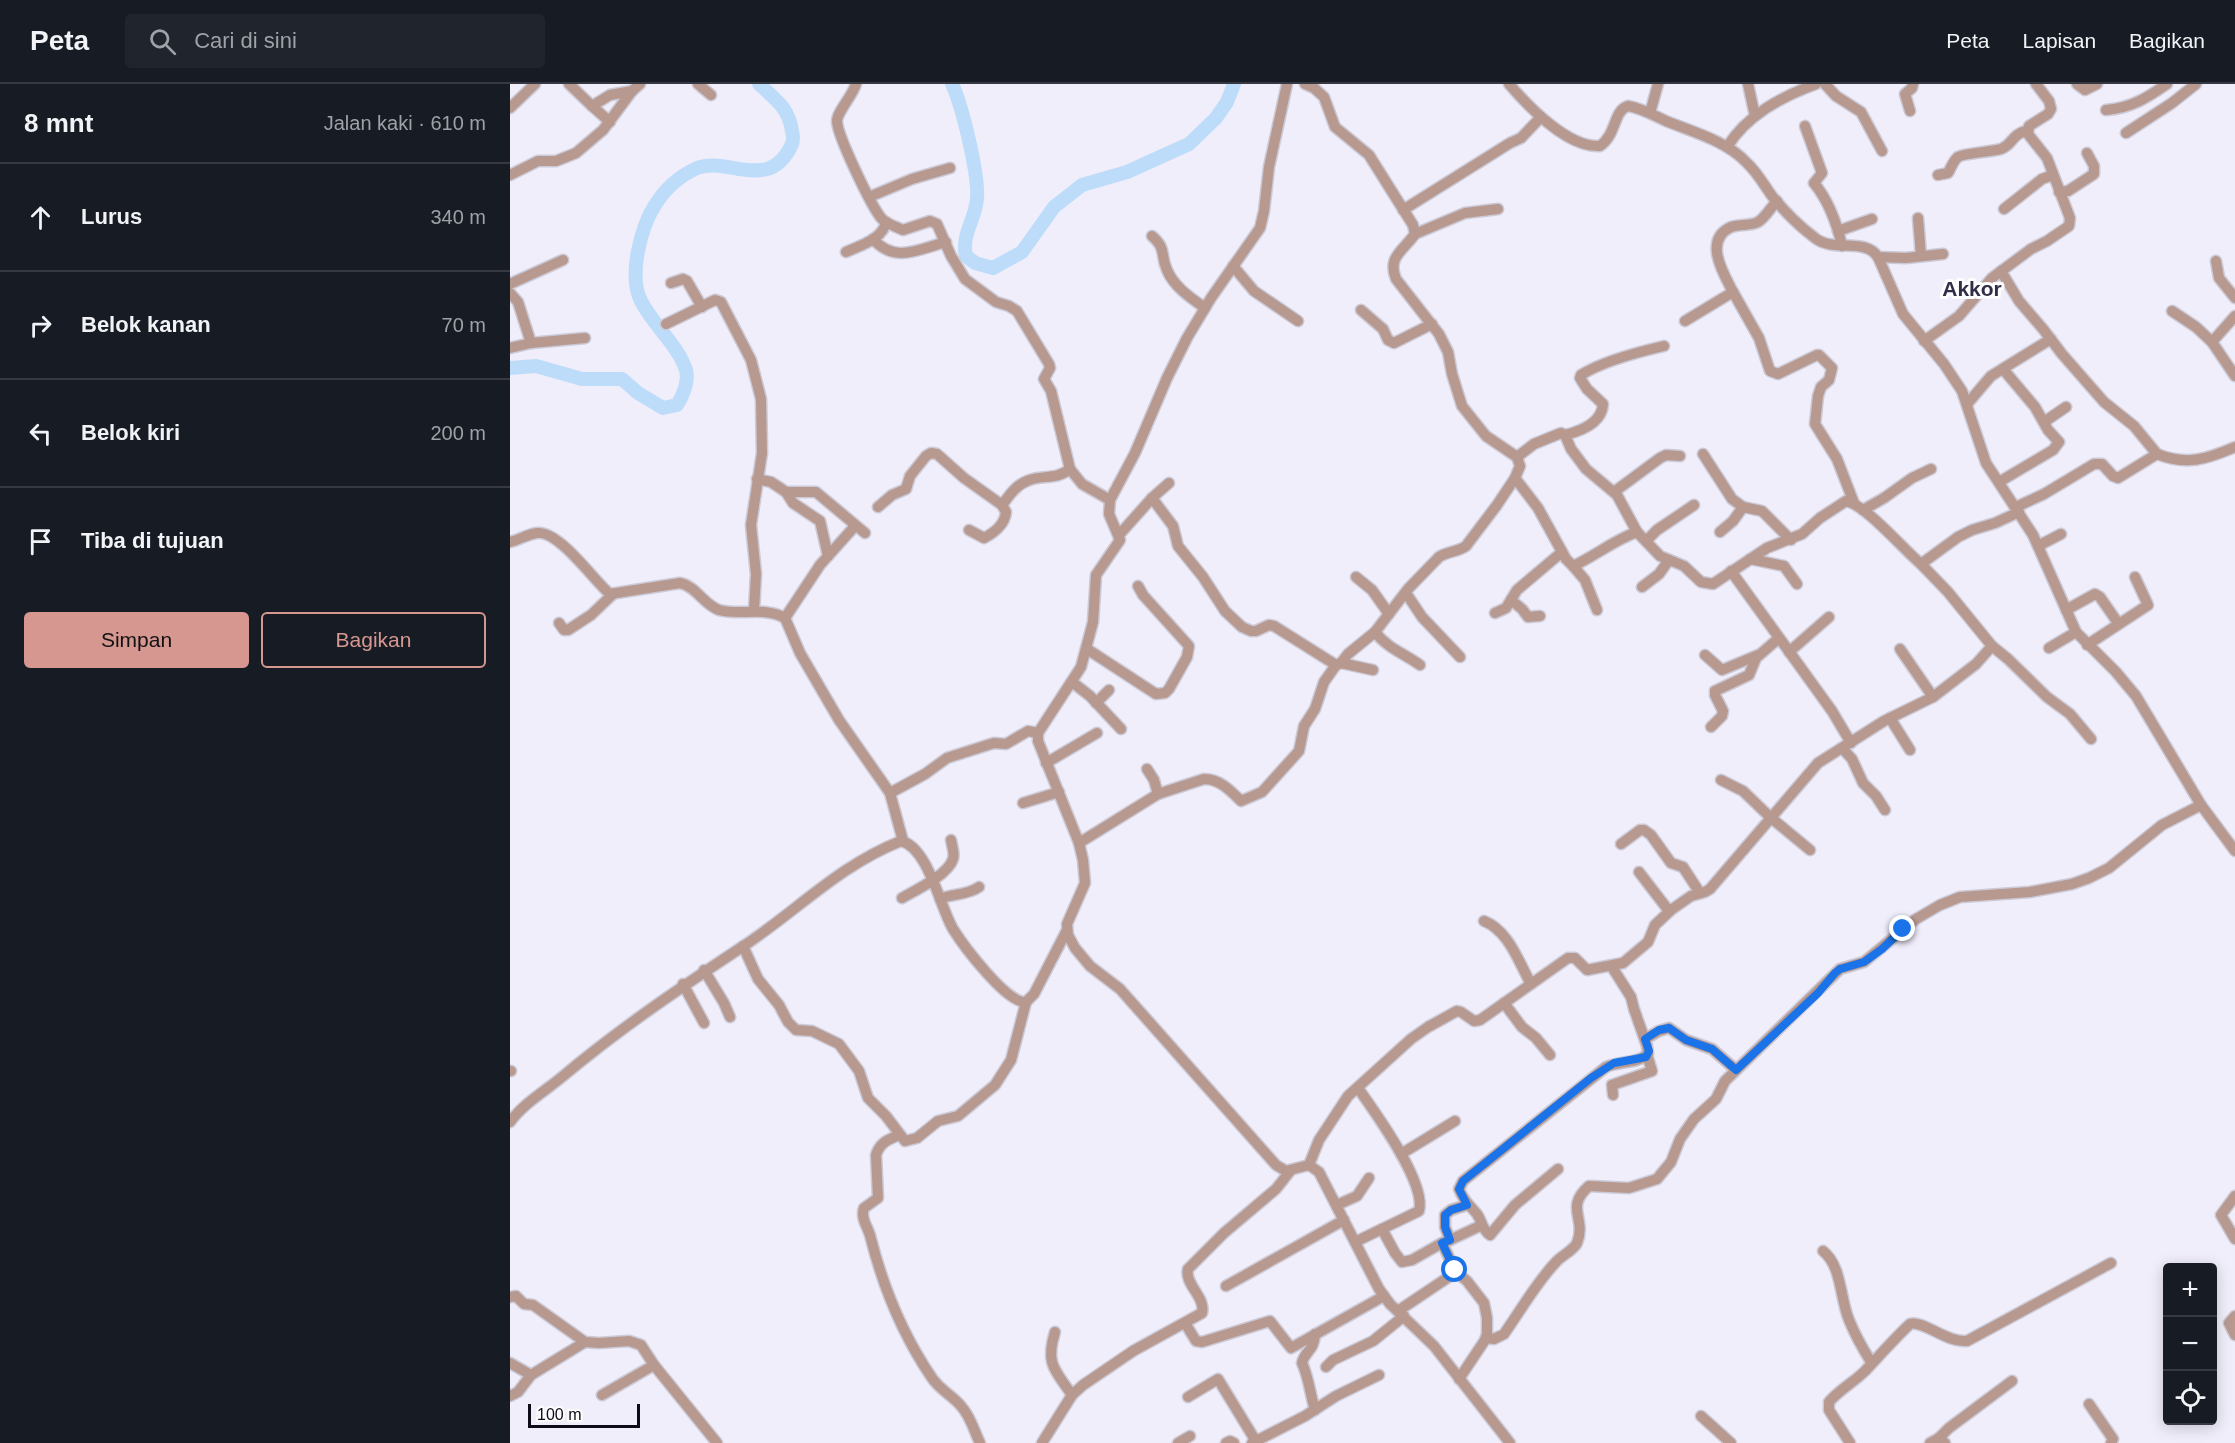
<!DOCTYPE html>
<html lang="id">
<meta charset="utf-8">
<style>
body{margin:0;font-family:Arial,sans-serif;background:#20242c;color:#f1f3f6}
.controls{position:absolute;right:18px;bottom:18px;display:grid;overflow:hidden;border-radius:6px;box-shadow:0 3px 15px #0003}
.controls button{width:54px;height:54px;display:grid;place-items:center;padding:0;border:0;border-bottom:2px solid #363941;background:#171b24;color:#f1f3f6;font:30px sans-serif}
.scale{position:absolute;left:18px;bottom:15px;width:112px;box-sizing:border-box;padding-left:6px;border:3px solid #0d0b15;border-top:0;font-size:16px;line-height:21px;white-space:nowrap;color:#0d0b15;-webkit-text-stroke:4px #fdfdfd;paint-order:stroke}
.stop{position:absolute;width:18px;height:18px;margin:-14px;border:4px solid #1a73e8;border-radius:50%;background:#fff}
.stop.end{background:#1a73e8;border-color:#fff;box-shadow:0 2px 6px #0008}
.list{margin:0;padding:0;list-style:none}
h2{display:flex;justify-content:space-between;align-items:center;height:78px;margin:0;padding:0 24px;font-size:26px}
h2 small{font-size:20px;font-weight:400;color:#9ea1a6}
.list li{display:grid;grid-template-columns:39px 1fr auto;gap:18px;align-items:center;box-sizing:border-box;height:108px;padding:0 24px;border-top:2px solid #363941}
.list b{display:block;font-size:22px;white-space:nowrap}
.list em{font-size:20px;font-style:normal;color:#9ea1a6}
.actions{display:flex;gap:12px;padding:18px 24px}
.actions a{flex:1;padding:14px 0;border:2px solid #d69791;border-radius:6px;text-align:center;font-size:21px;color:#d69791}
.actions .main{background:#d69791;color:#111}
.icon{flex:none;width:33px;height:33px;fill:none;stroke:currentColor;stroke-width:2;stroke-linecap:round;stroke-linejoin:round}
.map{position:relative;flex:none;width:1725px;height:1359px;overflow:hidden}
header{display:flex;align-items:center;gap:36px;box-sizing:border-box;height:84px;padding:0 30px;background:#171b24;border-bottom:2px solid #363941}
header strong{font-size:28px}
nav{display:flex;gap:33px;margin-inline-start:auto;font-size:21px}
.search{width:420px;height:54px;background:#20242c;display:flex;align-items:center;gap:15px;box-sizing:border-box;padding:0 21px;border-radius:6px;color:#9ea1a6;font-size:22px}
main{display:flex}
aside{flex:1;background:#171b24}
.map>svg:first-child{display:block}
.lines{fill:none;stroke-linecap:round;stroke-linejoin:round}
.river{stroke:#bddcf9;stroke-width:14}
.minor-casing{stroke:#cccad6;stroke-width:13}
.minor{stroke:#b79990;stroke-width:10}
.route{stroke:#1a73e8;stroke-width:8}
.labels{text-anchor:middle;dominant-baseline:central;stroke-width:6;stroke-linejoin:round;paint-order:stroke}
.quarter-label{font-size:21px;font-weight:bold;fill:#322d46;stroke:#fdfdfd}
</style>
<header>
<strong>Peta</strong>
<div class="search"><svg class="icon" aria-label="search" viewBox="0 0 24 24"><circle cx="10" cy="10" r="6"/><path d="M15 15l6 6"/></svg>Cari di sini</div>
<nav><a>Peta</a><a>Lapisan</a><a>Bagikan</a></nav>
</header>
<main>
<aside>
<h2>8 mnt<small>Jalan kaki · 610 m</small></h2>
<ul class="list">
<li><svg class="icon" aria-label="ahead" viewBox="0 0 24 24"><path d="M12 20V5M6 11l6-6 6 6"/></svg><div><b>Lurus</b></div><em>340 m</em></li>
<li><svg class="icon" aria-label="right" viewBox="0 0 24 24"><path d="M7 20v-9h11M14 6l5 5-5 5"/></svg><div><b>Belok kanan</b></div><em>70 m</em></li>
<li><svg class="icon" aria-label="left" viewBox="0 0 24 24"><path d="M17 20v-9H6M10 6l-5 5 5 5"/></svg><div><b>Belok kiri</b></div><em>200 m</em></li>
<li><svg class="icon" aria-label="arrive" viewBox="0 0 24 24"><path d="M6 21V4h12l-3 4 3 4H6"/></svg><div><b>Tiba di tujuan</b></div></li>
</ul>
<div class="actions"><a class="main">Simpan</a><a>Bagikan</a></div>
</aside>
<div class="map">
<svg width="1725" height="1359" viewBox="0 0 1725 1359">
<rect width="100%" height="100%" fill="#f0eefb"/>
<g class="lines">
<!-- river -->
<g class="river">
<path d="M 442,0 C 452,21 469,91 467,114 C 466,135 451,150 456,172 L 465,179 L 483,184 L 512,168 L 544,123 L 572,101 L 617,88 L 679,60 L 706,34 L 717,18 L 724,0"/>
<path d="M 0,284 L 26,282 L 72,295 L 112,295 L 128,309 L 153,324 L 167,321 C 173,312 179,297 176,286 C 168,261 143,241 131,217 C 118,192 131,143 145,121 C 155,105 168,93 185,85 C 217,70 259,111 282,60 C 284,55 283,52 282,47 C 279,24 265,15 249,0"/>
</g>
<defs>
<g id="minor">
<polyline points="59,0 82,22 100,11 122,7 130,0"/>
<polyline points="188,0 201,11"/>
<path d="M 346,0 C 343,11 327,28 327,37 C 327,51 362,124 372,135 C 377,140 387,143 393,146 L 420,137 L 427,140 L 441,172 L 455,195 L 486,218 L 499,222 L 507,227 L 539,280 L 540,284 L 534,295 L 541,307 L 560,385 L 572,400 L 600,416"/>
<polyline points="777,0 759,83 754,127 750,144 701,214 677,254 657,294 625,369 600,416 599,430 610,456 586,491 583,538 571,583 528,649 528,657 569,759 573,776 575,799 557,840 558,851 565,864 580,882 610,905 766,1081 776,1087 799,1081 809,1088 869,1205 880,1220 924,1262 1000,1359"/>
<path d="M 795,0 L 804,4 L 814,13 L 825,43 L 859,71 L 903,141 L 905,150 C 893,167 877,173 886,195 L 929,250 L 938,268 L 942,290 L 952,322 L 976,352 L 1007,373 L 1010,382 L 1005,394 L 1028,424 L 1056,475 L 1063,482 C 1085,472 1104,456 1127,448 L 1150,472 L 1174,482 L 1191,498 L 1203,500 L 1257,464 L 1292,450 L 1310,434 L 1336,417 C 1356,421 1393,465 1411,480 L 1448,453 L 1462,446 L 1485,439 L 1509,428"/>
<path d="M 999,0 C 1018,22 1058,64 1090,62 C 1107,50 1103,27 1118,22 C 1131,24 1143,31 1156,37 C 1183,48 1217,57 1237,79 C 1247,88 1254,101 1262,112 C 1274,127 1289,142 1305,154 C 1324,169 1355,153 1368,173 L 1393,230 L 1434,280 L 1452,307 L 1476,379 L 1523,451 L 1566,548 L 1606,588 L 1626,612 L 1691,721 L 1725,767"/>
<polyline points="1238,0 1245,32"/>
<polyline points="1315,0 1326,12 1351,28 1372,67"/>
<polyline points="1567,0 1575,6 1587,0"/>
<polyline points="82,22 100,38"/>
<polyline points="0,24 25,0"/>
<path d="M 1596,26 C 1621,24 1637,14 1657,0"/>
<polyline points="1400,27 1395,10 1402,4 1403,0"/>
<polyline points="1140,29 1148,0"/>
<path d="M 1295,42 L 1312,89 L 1304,99 C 1318,116 1327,140 1332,162"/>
<polyline points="1616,49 1662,19 1686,0"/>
<path d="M 1217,63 C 1237,31 1271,13 1306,0"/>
<polyline points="0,91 28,77 46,77 66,69 93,46 122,7"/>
<path d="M 1428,91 L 1438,89 C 1441,84 1443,77 1448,73 C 1454,69 1481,68 1491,65 C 1504,60 1500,51 1518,46"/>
<polyline points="1549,108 1558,107 1584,90 1584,82 1577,69"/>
<polyline points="359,113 402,95 440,84"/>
<polyline points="1494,125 1532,95 1543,91"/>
<polyline points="893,126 1000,59 1011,54 1031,33"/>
<polyline points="1408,134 1411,172"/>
<polyline points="1328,147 1362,135"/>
<polyline points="905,150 955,129 988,125"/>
<path d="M 642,152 C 657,165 650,171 657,186 C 664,203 681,214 695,224"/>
<path d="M 363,155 C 385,180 409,165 436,158"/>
<path d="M 336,168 C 351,161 373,155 376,138"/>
<polyline points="1368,173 1396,174 1433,170"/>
<polyline points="1706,177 1709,194 1725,214"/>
<polyline points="723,182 744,207 788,237"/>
<path d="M 1491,187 L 1509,217 L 1533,245 L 1552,270 L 1594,318 L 1624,342 L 1647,370 C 1677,382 1697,375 1725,363"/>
<polyline points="161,199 173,195 177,197 192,223"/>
<polyline points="0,200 53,176"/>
<path d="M 1223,208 C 1213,189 1193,156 1221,143 C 1229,140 1241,142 1248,138 C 1255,134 1261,123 1267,117"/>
<polyline points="0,209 8,218 21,259"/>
<polyline points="851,226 873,245 878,256 884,259 922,240"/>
<polyline points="1662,227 1686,243 1702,258"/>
<polyline points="1725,232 1702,258 1725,292"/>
<polyline points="1175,237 1223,208 1249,254 1260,287 1268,290 1307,271 1309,271 1322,284 1319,296 1311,303 1308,312 1305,340 1327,375 1344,419"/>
<polyline points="156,240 205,216 211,218 241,276 251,315 252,369 241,441 246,490 244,527"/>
<polyline points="1414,257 1449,232 1482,194 1521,165 1537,157 1559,142 1560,134 1537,74 1518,50 1519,42 1538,30 1541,25 1539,17 1526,0"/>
<polyline points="0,264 21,259 75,254"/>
<polyline points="1458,319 1481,292 1541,255"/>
<polyline points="1534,338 1556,323"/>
<polyline points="1055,351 1061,365 1076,385 1107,411 1127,448"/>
<polyline points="1193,370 1222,415 1233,423 1252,427 1281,456"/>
<path d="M 1007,373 L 1024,360 L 1051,349 L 1055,351 C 1071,347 1092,339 1093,320 L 1077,305 L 1070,294 L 1071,291 C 1093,277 1128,268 1154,262"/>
<polyline points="247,395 261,398 276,408 306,408 355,449"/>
<polyline points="1489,398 1543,366 1549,358 1538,346 1525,323 1493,285"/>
<polyline points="276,408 283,419 310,437 318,472"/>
<polyline points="1104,408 1150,374 1156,371 1170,372"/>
<path d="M 642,414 L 663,442 L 668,462 L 693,493 L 715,527 L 732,543 L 741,547 L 746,547 L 759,541 L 764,542 L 826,581 L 831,579 L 838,570 L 865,548 L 898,505 L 929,473 C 938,467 948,468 956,462 L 987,421 L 1005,394"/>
<path d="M 368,423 L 382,411 L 396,405 L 400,392 L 416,372 L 421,369 L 427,370 L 454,394 L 492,421 C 499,412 506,401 517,397 C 532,390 545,397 560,385"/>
<polyline points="1506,423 1534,410 1584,380 1592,380 1603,392 1608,394 1647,370"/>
<polyline points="1353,426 1374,414 1402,394 1421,385"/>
<path d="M 459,446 L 474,454 C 484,449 495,440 496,428 L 492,421"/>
<polyline points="1210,448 1223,437 1233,423"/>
<polyline points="609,451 642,414 659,399"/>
<polyline points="1136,457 1147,446 1184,421"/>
<path d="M 0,458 C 9,456 18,450 27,449 C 49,446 84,497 100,510 L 170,499 C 186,502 194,521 209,526 C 230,532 254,522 275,534 L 290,569 L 329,636 L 380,709 L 393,757"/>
<polyline points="1528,462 1551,450"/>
<polyline points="1240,475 1274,482 1287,500"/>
<polyline points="1063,482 1075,496 1087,526"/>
<polyline points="1221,487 1322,627 1341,659"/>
<polyline points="846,493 862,506 879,530"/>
<polyline points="1132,503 1149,490 1159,476"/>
<polyline points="896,509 912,533 950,573"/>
<polyline points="1001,516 1012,525 1018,533 1030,532"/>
<polyline points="1556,526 1585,510 1590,513 1608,539"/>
<polyline points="985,529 996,524 1007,506 1052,468"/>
<polyline points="275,534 310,481 345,442"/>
<polyline points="49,539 54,546 58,546 81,531 103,510"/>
<path d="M 865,548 C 877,564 895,570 910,581"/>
<polyline points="1577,561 1638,521 1625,493"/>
<polyline points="1482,562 1498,575 1537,613 1560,630 1581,655"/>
<polyline points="1539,564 1566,548"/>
<polyline points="577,565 646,610 655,609 659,605 677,573 679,562 633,511 628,502"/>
<polyline points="1390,565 1423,613"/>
<polyline points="1279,568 1319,533"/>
<polyline points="1195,571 1212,586 1248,571"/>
<polyline points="831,579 863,586"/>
<polyline points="562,598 580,612 611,645"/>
<polyline points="586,619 599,606"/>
<polyline points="1380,634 1400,666"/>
<polyline points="1201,643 1212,632 1213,627 1205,611 1205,607 1239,591 1246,574 1269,554"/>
<polyline points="1332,664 1342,675 1353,699 1366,712 1375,726"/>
<polyline points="536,679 587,649"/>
<polyline points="637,685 644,696 648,710"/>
<polyline points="1211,696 1233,707 1260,733 1300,766"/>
<polyline points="380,709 415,690 437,674 484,659 496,660 518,647 528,649"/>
<polyline points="513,719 549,708"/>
<path d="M 569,759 L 648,710 L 694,695 C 710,695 721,707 731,717 L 752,708 L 789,667 L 794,642 L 805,625 L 814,598 L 826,581"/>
<polyline points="1111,760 1130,746 1134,746 1141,751 1161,779 1173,783 1190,809"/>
<polyline points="1129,788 1159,827"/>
<path d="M 392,814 C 406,806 438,791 443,775 C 445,770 442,762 441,756"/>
<path d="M 430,815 C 443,809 456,812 469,803"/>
<path d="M 974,837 C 999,847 1008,877 1021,900"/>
<polyline points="233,862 248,895 269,921 278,938 286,946 302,947 329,960 349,987 358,1014 376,1032 395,1057 407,1054 428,1037 448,1032 485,1001 501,976 516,918"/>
<polyline points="194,886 214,919 220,933"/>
<polyline points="173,900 194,939"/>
<polyline points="994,919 1012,943 1026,954 1040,971"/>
<polyline points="1135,955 1149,947 1159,944 1176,956 1202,965 1226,986"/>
<polyline points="0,987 1,987"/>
<polyline points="1103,1011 1102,1001 1142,987 1137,971"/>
<path d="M 0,1038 C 13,1020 35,1007 52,993 C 109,945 170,904 232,863 C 287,827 328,782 391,757 C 418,763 430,823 443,845 C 453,861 497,920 516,918 L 524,910 L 557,846"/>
<path d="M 389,1051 C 378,1056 370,1058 366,1071 L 368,1114 L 354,1124 C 350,1135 359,1144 361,1155 C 374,1206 392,1250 422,1294 C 430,1306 442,1311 451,1322 C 461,1333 464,1347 470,1359"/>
<polyline points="891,1070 945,1037"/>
<polyline points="799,1081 809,1056 838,1012 901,955 918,943 947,927 951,928 964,937 970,936 1058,874 1065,874 1077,886 1113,879 1138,858 1145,841 1161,826 1181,812 1195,808 1200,805 1308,679 1374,637 1423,613 1466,580 1482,562 1438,508 1411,480"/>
<path d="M 1048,1085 L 1005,1121 L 980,1151 C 972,1146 972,1137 967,1130 C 959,1120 954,1118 949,1105 L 953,1097 L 1096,983 C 1110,977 1127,980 1138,970 L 1137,962 L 1124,925 L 1121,913 L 1102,883"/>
<polyline points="1725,1112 1711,1131 1725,1155"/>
<polyline points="827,1121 847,1112 859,1094"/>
<polyline points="872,1145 885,1169 892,1178 902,1176 932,1159"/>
<polyline points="940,1156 972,1141"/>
<path d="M 845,1158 L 909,1127 C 917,1099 864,1027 848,1004"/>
<path d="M 1313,1167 C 1332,1182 1330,1215 1339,1236 C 1345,1251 1353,1265 1361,1278"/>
<polyline points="716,1202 834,1136"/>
<polyline points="0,1213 6,1212 14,1220 23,1221 75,1258 89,1259 119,1257 131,1261 144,1281 207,1359"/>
<polyline points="888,1227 946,1188"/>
<polyline points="1725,1232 1719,1239 1725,1251"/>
<polyline points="675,1239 686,1257 692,1258 760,1237 781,1264 874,1212"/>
<path d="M 545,1248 C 535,1280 545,1286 562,1311"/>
<path d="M 805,1250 C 804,1268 795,1266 792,1279 C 799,1294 800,1310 805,1326"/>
<path d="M 976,1254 L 984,1255 L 994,1250 C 1011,1226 1026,1199 1046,1178 C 1052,1171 1063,1167 1067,1159 C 1077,1134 1054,1124 1079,1102 L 1119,1104 L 1147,1095 L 1161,1078 L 1170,1055 L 1184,1035 L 1206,1015 L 1215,997 L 1330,885 L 1354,878 L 1406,835 L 1430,821 L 1450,813 L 1520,808 L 1562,800 L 1579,794 L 1599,784 L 1652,741 L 1691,721"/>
<polyline points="0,1279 21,1291 75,1258"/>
<polyline points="816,1283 823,1276 863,1257 894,1232"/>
<polyline points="949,1295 975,1256 977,1250 977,1234 974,1219 957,1197 946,1188 932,1159 940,1156 935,1143 935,1131 941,1126 957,1121"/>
<polyline points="92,1311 144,1281"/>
<polyline points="0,1312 8,1308 21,1291"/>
<polyline points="678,1313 708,1295 747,1359"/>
<polyline points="1579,1320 1603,1355 1601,1359"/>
<polyline points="1191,1332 1221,1359"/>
<polyline points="1429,1354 1439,1344 1502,1297"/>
<path d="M 532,1359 L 562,1311 L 573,1301 L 623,1267 L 692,1229 C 696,1213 674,1200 678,1185 L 714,1149 L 766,1105 L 781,1086"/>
<polyline points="668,1359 680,1352"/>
<polyline points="716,1359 720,1357 724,1359"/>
<polyline points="742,1359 795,1332 826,1312 869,1291"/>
<path d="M 1340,1359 L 1319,1326 L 1319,1318 C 1329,1306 1344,1298 1355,1287 C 1370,1271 1384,1255 1400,1240 C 1413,1236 1437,1259 1457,1257 L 1601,1179"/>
<polyline points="1420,1359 1429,1354 1435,1359"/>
</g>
</defs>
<!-- minor casing -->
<use href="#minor" class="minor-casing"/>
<!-- minor -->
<use href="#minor" class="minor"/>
</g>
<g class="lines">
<!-- route -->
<polyline class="route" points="945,1186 932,1159 940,1156 935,1143 935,1131 941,1126 957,1121 949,1105 953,1097 1081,994 1104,979 1136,973 1139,967 1135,955 1149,946 1159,944 1176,956 1202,965 1226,986 1308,909 1325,889 1330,885 1354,878 1372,865 1393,845"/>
</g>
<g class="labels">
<!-- quarter labels -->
<g class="quarter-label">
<text x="1462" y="204">Akkor</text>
</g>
</g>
</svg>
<div class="controls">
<button>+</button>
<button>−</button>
<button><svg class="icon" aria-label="locate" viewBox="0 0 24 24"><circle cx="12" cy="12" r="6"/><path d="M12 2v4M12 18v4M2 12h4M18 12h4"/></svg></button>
</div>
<div class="scale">100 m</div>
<div class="stop" style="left:945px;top:1186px"></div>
<div class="stop end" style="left:1393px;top:845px"></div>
</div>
</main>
